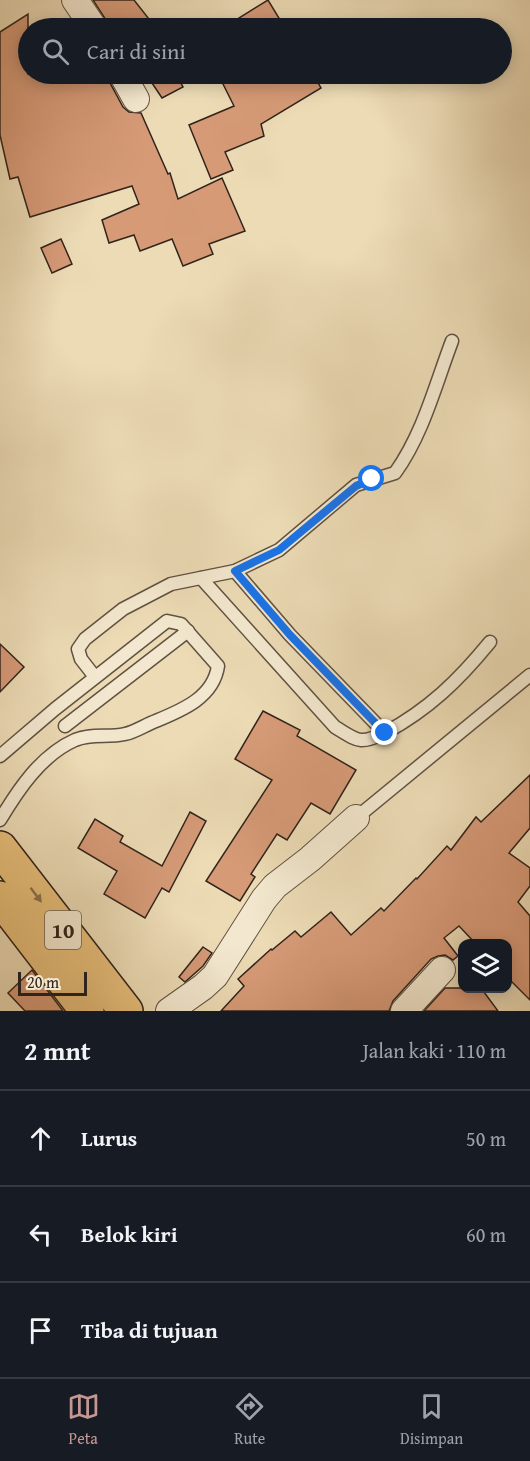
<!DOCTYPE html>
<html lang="id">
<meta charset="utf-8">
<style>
body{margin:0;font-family:"Gentium Book Plus",serif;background:#20242c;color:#f1f3f6}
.controls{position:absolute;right:18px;bottom:18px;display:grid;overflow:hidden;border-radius:12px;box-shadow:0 3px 15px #0003}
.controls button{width:54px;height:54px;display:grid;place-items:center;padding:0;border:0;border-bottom:2px solid #363941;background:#171b24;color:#f1f3f6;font:30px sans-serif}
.scale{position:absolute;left:18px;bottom:15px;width:69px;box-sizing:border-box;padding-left:6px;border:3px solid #31241c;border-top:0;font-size:16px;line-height:21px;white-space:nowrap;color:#31241c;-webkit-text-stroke:4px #f3e8cf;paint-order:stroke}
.stop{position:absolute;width:18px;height:18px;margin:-14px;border:4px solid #1a73e8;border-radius:50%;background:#fff}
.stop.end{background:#1a73e8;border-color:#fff;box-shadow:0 2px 6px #0008}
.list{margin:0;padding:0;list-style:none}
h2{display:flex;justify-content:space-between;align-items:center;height:78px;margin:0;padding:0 24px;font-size:26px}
h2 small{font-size:20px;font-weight:400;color:#9ea1a6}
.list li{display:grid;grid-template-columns:39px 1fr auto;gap:18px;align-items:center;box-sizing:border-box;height:96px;padding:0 24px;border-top:2px solid #363941}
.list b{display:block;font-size:22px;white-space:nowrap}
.list em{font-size:20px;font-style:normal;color:#9ea1a6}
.icon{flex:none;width:33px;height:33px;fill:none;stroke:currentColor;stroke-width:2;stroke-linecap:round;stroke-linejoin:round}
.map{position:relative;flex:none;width:530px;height:1011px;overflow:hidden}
.search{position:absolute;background:#171b24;box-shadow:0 3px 15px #0003;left:18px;right:18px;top:18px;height:66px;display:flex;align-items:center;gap:15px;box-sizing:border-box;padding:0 21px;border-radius:33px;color:#9ea1a6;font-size:22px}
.sheet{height:366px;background:#171b24}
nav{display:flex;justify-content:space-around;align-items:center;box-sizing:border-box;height:84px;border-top:2px solid #363941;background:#171b24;font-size:16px;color:#9ea1a6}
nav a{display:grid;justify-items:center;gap:3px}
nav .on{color:#c59692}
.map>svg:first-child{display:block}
.building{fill:#d69a77;stroke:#31241c;stroke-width:1.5}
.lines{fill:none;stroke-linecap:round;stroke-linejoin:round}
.lane-casing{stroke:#605242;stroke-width:15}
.street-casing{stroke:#605242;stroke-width:28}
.highway-casing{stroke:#31241c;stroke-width:36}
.lane{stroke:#f3e8cf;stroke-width:12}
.street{stroke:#f3e8cf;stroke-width:26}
.highway{stroke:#e6be7a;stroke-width:33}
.oneway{fill:#8c714b}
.route{stroke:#1a73e8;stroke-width:8}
.labels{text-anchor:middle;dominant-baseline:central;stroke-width:4.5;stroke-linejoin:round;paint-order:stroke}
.shield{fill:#f3e8cf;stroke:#6b5f52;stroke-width:1.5}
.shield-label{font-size:22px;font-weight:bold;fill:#31241c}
</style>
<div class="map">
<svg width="530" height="1011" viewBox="0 0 530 1011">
<rect width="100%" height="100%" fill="#ecdbb5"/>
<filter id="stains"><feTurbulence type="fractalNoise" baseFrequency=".00333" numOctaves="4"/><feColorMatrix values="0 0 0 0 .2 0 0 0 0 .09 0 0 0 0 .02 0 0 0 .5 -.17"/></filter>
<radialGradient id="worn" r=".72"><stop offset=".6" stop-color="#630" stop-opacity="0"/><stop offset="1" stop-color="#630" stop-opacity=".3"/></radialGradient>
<!-- building -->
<g class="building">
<polygon points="93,0 134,0 156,28 109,28 106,20"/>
<polygon points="268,0 285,28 223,28"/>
<polygon points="28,14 28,74 107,74 109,81 123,107 129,112 141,113 168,174 170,173 178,199 222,178 245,231 209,244 213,254 183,266 172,239 140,251 134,235 109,243 102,220 139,204 132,186 30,217 18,177 10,179 0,135 0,32"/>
<polygon points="146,74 176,74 183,87 162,98"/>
<polygon points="218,74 313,74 321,88 261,124 264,136 225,152 233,170 211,179 189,125 234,106"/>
<polygon points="61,239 72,264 52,273 41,248"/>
<polygon points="0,644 24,667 0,692"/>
<polygon points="263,711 300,730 297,736 356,770 330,814 311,803 287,840 277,834 251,874 255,877 240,901 206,881 272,780 235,759"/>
<polygon points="530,775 530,828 509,853 530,868 530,886 518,902 530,916 530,1000 507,977 507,944 476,944 459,926 444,938 458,956 453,960 445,955 438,956 431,959 393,1001 389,1011 221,1011 244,986 238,979 271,949 272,950 295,931 301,937 331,912 351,935 381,908 384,911 416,878 417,879 447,846 451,850 476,817 481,822"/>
<polygon points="190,812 206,821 169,892 162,888 145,918 104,894 117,871 78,848 95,819 123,836 120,842 162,866"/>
<polygon points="203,947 212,953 203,966 185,982 179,977"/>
<polygon points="32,970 63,1011 25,1011 8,993"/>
<polygon points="445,988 481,988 498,1011 424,1011"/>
</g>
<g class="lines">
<defs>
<g id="lane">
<path d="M 235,571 L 290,635 L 385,733 C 429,709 458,681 490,642"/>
<path d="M 201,578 L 335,727 C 358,741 359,745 385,733"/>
<path d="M 95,677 L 81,659 L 78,649 L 85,639 L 123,609 L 171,584 L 235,571 L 279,550 L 356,485 L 395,473 C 423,434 435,386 452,341"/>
<polyline points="65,726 188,631"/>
<path d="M 0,756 L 55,709 L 167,621 L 181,624 L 218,666 C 213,700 177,712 151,723 C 142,727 134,732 125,734 C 108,738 92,733 75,740 C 41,755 18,790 0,820"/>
<polyline points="356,818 530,675"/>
</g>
<g id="street">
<polyline points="75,0 94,28"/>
<polyline points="122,74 136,99"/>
<polyline points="169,1011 203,987 215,976 264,899 275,886 310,859 356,818"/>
<polyline points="404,1011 442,970"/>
</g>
<g id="highway">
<polyline points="0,848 126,1011"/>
<polyline points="0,898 87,1011"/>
</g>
</defs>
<!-- lane casing -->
<use href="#lane" class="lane-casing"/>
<!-- street casing -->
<use href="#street" class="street-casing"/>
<!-- highway casing -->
<use href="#highway" class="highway-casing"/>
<!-- lane -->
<use href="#lane" class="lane"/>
<!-- street -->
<use href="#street" class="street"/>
<!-- highway -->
<use href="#highway" class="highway"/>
</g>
<!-- one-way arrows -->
<defs><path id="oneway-solid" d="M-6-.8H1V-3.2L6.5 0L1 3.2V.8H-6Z" transform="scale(1.5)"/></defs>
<use class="oneway" href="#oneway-solid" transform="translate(36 895) rotate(53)"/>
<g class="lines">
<!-- route -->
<polyline class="route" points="372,479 356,486 279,550 235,571 290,635 385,733"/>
</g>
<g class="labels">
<!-- shield labels -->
<rect class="shield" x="45" y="911" width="36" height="38" rx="4.5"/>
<g class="shield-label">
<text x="63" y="930">10</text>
</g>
</g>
<rect width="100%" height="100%" filter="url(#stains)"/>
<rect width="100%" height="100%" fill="url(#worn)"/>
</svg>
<div class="controls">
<button><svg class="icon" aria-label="layers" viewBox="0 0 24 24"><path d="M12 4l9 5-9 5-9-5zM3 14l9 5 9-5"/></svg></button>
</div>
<div class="scale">20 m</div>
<div class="stop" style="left:372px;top:479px"></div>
<div class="stop end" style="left:385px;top:733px"></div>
<div class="search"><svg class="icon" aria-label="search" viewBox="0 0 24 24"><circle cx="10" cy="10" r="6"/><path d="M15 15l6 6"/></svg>Cari di sini</div>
</div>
<section class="sheet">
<h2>2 mnt<small>Jalan kaki · 110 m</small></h2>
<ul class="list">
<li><svg class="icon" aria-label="ahead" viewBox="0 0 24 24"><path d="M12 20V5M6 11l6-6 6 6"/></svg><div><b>Lurus</b></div><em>50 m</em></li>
<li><svg class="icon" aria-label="left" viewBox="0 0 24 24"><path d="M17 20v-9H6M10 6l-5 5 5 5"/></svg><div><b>Belok kiri</b></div><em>60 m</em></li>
<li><svg class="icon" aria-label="arrive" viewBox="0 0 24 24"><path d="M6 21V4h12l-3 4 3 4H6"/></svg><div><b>Tiba di tujuan</b></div></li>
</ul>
</section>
<nav>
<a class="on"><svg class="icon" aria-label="map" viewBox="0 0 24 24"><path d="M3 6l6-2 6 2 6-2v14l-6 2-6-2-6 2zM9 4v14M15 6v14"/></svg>Peta</a>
<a><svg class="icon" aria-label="directions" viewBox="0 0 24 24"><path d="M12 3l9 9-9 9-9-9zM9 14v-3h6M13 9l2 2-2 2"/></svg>Rute</a>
<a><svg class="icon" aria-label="saved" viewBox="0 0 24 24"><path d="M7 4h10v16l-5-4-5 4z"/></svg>Disimpan</a>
</nav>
